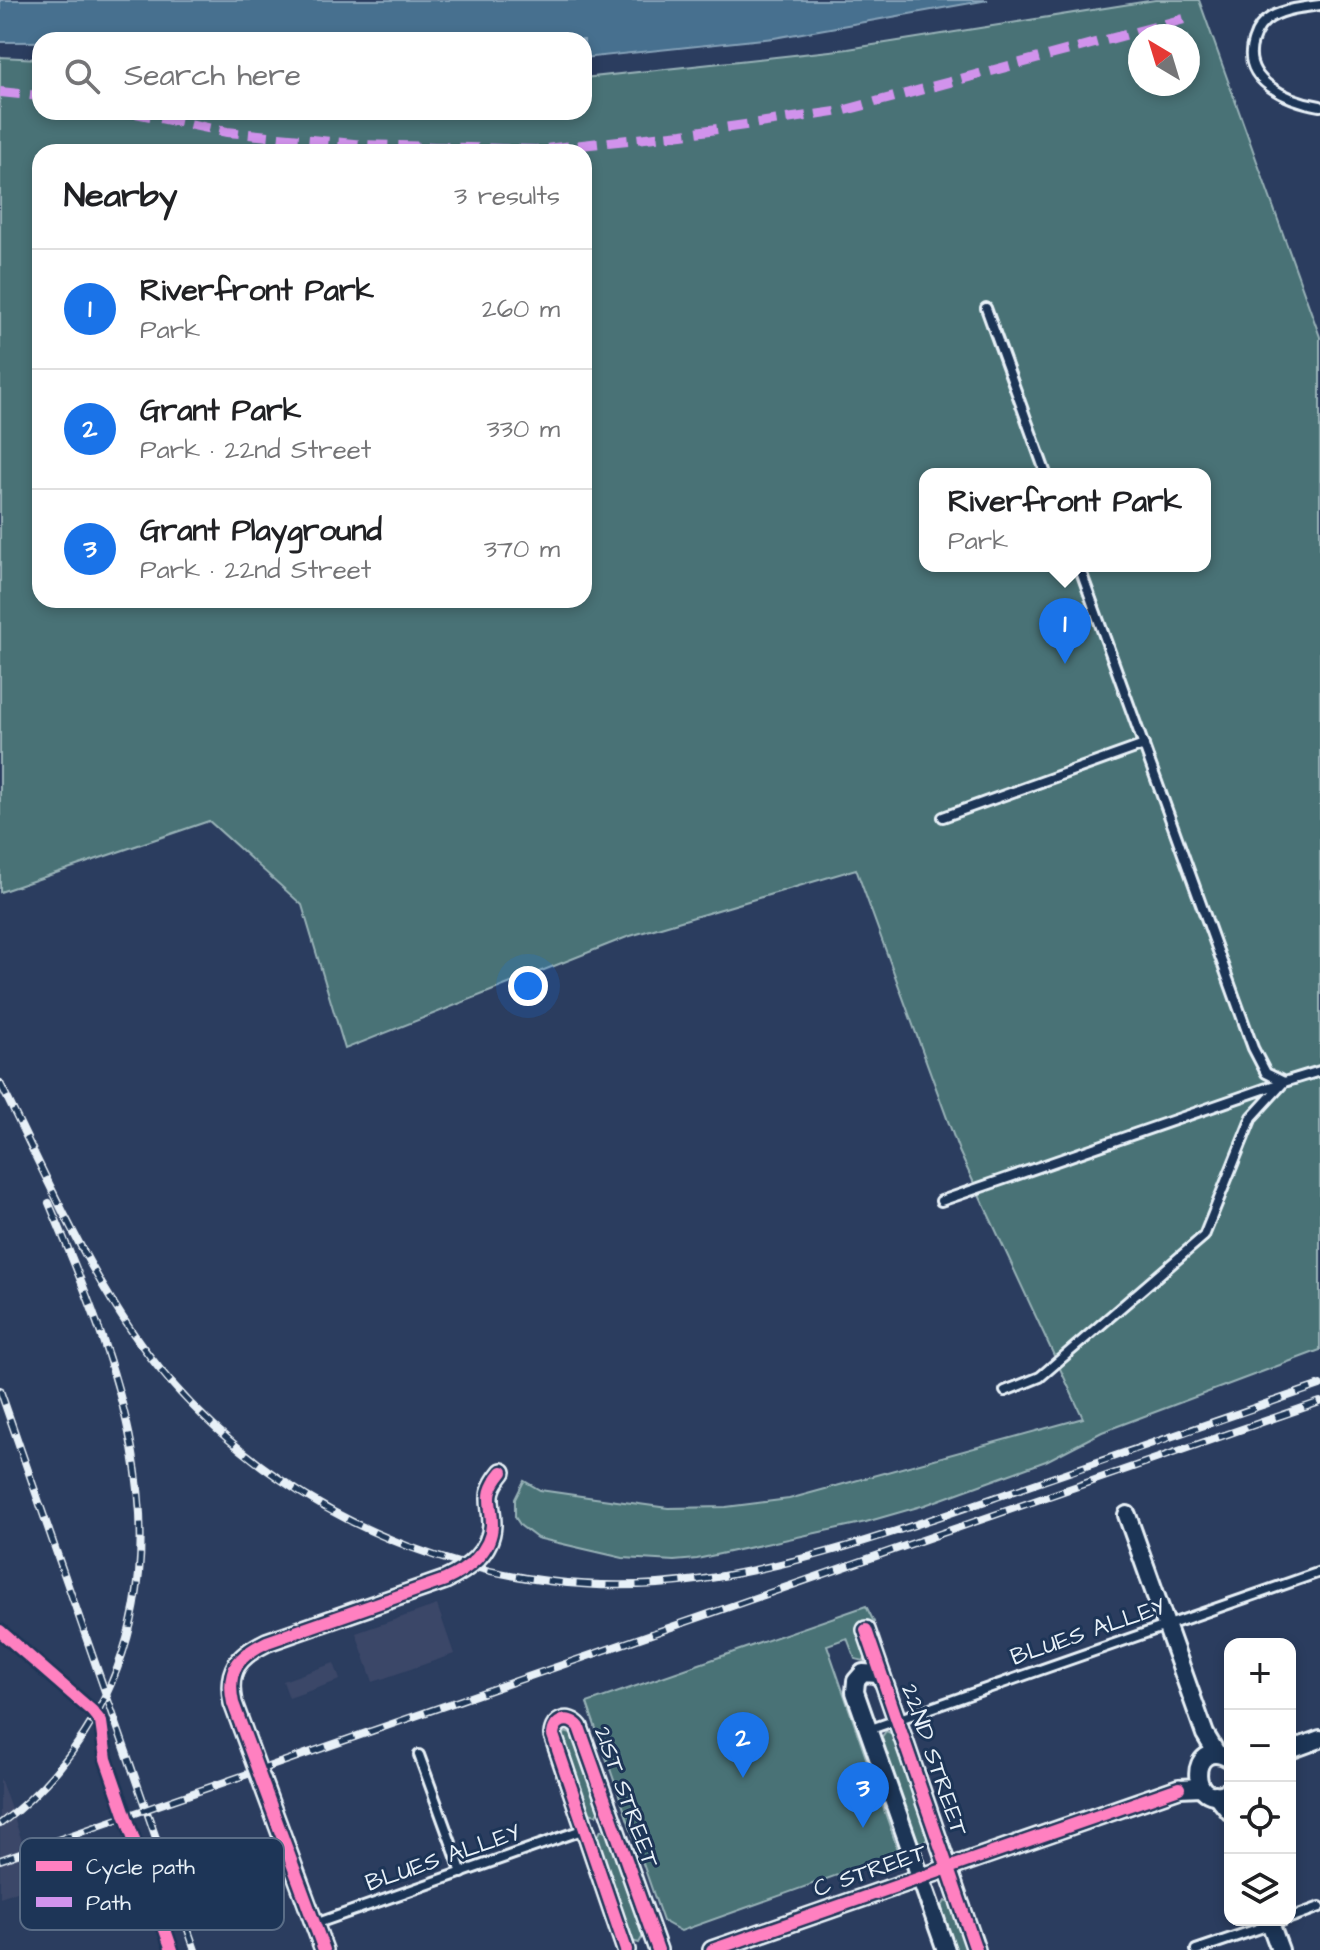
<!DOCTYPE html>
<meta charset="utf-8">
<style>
body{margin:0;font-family:"Architects Daughter",sans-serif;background:#f6f6f6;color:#202124}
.controls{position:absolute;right:24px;bottom:24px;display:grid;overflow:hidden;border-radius:16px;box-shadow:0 4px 12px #0003}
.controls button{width:72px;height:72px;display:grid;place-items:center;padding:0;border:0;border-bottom:2px solid #e0e0e0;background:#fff;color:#202124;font:40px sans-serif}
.compass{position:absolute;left:1128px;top:24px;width:72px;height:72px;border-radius:50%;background:#fff;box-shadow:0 4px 12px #0003;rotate:322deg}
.you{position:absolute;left:528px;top:986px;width:28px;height:28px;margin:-20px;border:6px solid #fff;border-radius:50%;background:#1a73e8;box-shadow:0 0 0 12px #1a73e833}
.badge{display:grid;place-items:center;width:52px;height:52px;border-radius:50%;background:#1a73e8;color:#fff;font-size:26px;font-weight:700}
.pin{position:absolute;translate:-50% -66px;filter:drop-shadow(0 2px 4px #0008)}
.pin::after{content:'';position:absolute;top:42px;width:28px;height:24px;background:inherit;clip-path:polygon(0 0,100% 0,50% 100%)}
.popup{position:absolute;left:919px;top:468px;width:292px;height:104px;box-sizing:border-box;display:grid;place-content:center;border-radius:16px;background:#fff;filter:drop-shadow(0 2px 6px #0005);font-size:26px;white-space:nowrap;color:#757577}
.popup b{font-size:30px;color:#202124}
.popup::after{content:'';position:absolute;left:50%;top:100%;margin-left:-16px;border:16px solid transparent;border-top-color:#fff}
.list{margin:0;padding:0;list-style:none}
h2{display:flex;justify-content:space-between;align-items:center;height:104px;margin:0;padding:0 32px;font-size:34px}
h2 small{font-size:26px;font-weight:400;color:#757577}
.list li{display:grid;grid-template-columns:52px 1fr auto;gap:24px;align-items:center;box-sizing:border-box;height:120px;padding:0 32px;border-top:2px solid #e0e0e0}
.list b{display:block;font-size:30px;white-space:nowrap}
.list p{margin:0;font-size:26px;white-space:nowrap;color:#757577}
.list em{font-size:26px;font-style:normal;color:#757577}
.icon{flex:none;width:44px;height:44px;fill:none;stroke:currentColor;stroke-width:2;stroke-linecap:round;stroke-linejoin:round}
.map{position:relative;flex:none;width:1320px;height:1950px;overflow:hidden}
.search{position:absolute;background:#fff;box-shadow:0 4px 12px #0003;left:32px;top:32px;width:560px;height:88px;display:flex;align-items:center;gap:20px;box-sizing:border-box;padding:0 28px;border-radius:24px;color:#757577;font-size:30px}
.panel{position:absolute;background:#fff;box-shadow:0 4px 12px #0003;left:32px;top:144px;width:560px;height:464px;border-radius:24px}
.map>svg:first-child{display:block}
.built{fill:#3b4768}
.green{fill:#497276;stroke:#98b2b7;stroke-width:2;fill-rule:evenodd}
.water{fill:#476f8f;stroke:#87a3b9;stroke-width:2}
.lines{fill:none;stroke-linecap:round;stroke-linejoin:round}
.lane-casing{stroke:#e8f1f8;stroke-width:14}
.street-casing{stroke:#e8f1f8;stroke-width:22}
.lane{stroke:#1d3557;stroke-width:8}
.street{stroke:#1d3557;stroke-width:16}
.rail-casing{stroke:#e8f1f8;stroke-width:8}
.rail{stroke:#1d3557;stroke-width:5;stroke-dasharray:15;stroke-linecap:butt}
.quiet{stroke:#d193ec;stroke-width:10;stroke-dasharray:20 10;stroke-linecap:butt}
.cycleway-casing{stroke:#1d3557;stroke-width:17}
.cycleway{stroke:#ff80c0;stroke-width:12}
.labels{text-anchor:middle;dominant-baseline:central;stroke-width:6;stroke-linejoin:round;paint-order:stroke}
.street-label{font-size:24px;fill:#e8f1f8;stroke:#1d3557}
.key{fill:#1d3557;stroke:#5a6d87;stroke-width:2}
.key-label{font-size:22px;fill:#e8f1f8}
</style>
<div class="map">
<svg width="1320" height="1950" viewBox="0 0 1320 1950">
<rect width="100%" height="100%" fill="#2b3d5f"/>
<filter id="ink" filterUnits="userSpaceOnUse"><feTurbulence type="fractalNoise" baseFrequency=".0125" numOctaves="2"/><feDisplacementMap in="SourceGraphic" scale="16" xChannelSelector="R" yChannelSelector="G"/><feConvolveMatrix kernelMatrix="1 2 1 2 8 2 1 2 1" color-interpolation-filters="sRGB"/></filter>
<g filter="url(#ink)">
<!-- built -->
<g class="built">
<polygon points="437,1605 454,1654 373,1682 356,1633"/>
<polygon points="334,1663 340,1680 289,1698 283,1681"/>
<polygon points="0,1778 37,1884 0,1897"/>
</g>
<!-- green -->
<g class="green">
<path d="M 1155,0 L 1199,0 L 1320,337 L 1320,1350 L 1102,1432 L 1046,1461 L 925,1505 L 866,1522 L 697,1559 L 674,1561 L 623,1558 L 537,1538 L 521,1526 L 515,1517 L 515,1499 L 524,1481 L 540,1490 L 595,1498 L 668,1508 L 726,1507 L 789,1499 L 1083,1418 L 959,1151 L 856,869 L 627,937 L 345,1049 L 302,905 L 209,821 L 0,892 L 0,57 L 40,59 L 40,112 L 584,112 L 584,78 L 848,49 ZM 1140,36 L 1188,36 L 1188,84 L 1140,84 ZM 40,152 L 584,152 L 584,600 L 40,600 ZM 925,474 L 1205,474 L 1205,566 L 925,566 Z"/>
<polygon points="866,1606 874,1622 857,1628 866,1655 864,1661 855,1659 847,1638 827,1645 899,1853 681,1931 663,1921 587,1703"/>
<polygon points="886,1731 893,1734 928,1837 924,1843 917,1841 881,1738"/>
<polygon points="565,1732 574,1735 599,1809 596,1815 589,1813 562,1739"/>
<polygon points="601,1830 608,1833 643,1936 639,1943 632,1941 597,1838"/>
<polygon points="945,1901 952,1904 968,1950 955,1950 941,1908"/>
</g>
<!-- water -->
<polygon class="water" points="0,0 988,0 774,38 584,58 584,40 0,42"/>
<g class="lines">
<defs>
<g id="lane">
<path d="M 1320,5 C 1304,7 1286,9 1271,17 C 1262,22 1256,31 1253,41 C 1240,81 1289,101 1320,106"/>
<polyline points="986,308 1046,474"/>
<polyline points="1079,566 1253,1048 1266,1073 1284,1082 1320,1071"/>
<polyline points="943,817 1144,745"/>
<polyline points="941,1201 1284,1082 1252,1117 1204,1236 1040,1377 1005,1391"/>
<polyline points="868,1730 1320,1572"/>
<polyline points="419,1755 462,1873"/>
<polyline points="1290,1918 1320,1907"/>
<polyline points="315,1924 585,1829"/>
<polyline points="1196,1950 1284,1920"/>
</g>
<g id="street">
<polyline points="1127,1515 1205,1734 1217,1754"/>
<polyline points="866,1630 976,1950"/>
<polyline points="883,1681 878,1674 863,1673 856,1681 855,1692 946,1950"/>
<polyline points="1290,1750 1320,1739"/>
<path d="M 1230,1759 C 1187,1734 1188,1815 1230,1790"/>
<polyline points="1215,1794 1230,1812"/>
<polyline points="1269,1920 1280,1950"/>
<path d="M 324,1950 L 233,1703 C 226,1670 238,1656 267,1642 L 445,1580 C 467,1570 491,1552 492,1525 C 492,1500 483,1495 502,1472"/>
<path d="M 626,1950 L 553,1735 C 554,1720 569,1715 579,1727 L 658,1950"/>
<polyline points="712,1950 1179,1788 1201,1787"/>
</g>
</defs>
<!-- lane casing -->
<use href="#lane" class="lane-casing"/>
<!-- street casing -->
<use href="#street" class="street-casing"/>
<!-- lane -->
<use href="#lane" class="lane"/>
<!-- street -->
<use href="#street" class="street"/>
<defs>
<g id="rail">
<path d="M 0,1083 C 49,1181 97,1297 169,1380 C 299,1530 501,1607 697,1580 C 805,1565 910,1527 1011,1492 C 1114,1457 1217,1421 1320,1385"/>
<polyline points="0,1390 195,1950"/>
<path d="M 0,1824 C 43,1792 80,1748 104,1699 C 185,1533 116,1361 49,1203"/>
<polyline points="0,1860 1320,1402"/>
</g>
</defs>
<!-- rail casing -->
<use href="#rail" class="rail-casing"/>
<!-- rail -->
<use href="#rail" class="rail"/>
<!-- quiet -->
<g class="quiet">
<polyline points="0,92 40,96"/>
<polyline points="131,112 227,132 364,145 536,150 682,134 842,111 1188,18"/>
</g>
<defs>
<g id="cycleway">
<polyline points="866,1630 976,1950"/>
<polyline points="0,1631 92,1711 101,1722 106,1759 172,1950"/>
<path d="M 324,1950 L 233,1703 C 226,1670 238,1656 267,1642 L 445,1580 C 467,1570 491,1552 492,1525 C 492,1500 483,1495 502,1472"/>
<path d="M 626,1950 L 553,1735 C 554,1720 569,1715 579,1727 L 658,1950"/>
<polyline points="712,1950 1179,1788"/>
</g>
</defs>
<!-- cycleway casing -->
<use href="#cycleway" class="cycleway-casing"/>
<!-- cycleway -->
<use href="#cycleway" class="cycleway"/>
</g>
</g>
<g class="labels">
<!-- street labels -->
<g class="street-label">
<text transform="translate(1088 1632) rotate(-19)">BLUES ALLEY</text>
<text transform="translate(934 1760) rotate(71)">22ND STREET</text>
<text transform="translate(626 1797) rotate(70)">21ST STREET</text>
<text transform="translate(443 1858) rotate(-19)">BLUES ALLEY</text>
<text transform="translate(870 1871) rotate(-19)">C STREET</text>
</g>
</g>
<!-- legend -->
<rect x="20" y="1838" width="264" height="92" rx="12" class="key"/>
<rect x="36" y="1861" width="36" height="10" fill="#ff80c0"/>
<rect x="36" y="1897" width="36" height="10" fill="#d193ec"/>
<g class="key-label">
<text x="86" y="1874">Cycle path</text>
<text x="86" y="1910">Path</text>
</g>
</svg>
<div class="controls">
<button>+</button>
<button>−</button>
<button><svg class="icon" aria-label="locate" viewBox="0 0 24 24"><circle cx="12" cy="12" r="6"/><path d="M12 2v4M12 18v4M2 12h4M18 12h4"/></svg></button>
<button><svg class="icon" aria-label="layers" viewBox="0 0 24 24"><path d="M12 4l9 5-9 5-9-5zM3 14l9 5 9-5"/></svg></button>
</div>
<svg class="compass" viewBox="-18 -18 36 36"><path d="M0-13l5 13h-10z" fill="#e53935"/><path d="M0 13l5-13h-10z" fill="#757577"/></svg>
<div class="you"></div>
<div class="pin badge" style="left:1065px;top:664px">1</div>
<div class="popup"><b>Riverfront Park</b>Park</div>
<div class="pin badge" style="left:743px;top:1778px">2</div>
<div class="pin badge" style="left:863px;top:1828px">3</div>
<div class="search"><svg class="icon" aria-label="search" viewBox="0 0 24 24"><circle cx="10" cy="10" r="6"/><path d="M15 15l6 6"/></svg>Search here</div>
<section class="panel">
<h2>Nearby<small>3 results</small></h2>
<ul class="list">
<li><span class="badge">1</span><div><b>Riverfront Park</b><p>Park</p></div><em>260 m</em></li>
<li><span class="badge">2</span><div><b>Grant Park</b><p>Park · 22nd Street</p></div><em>330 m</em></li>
<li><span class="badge">3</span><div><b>Grant Playground</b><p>Park · 22nd Street</p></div><em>370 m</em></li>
</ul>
</section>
</div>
